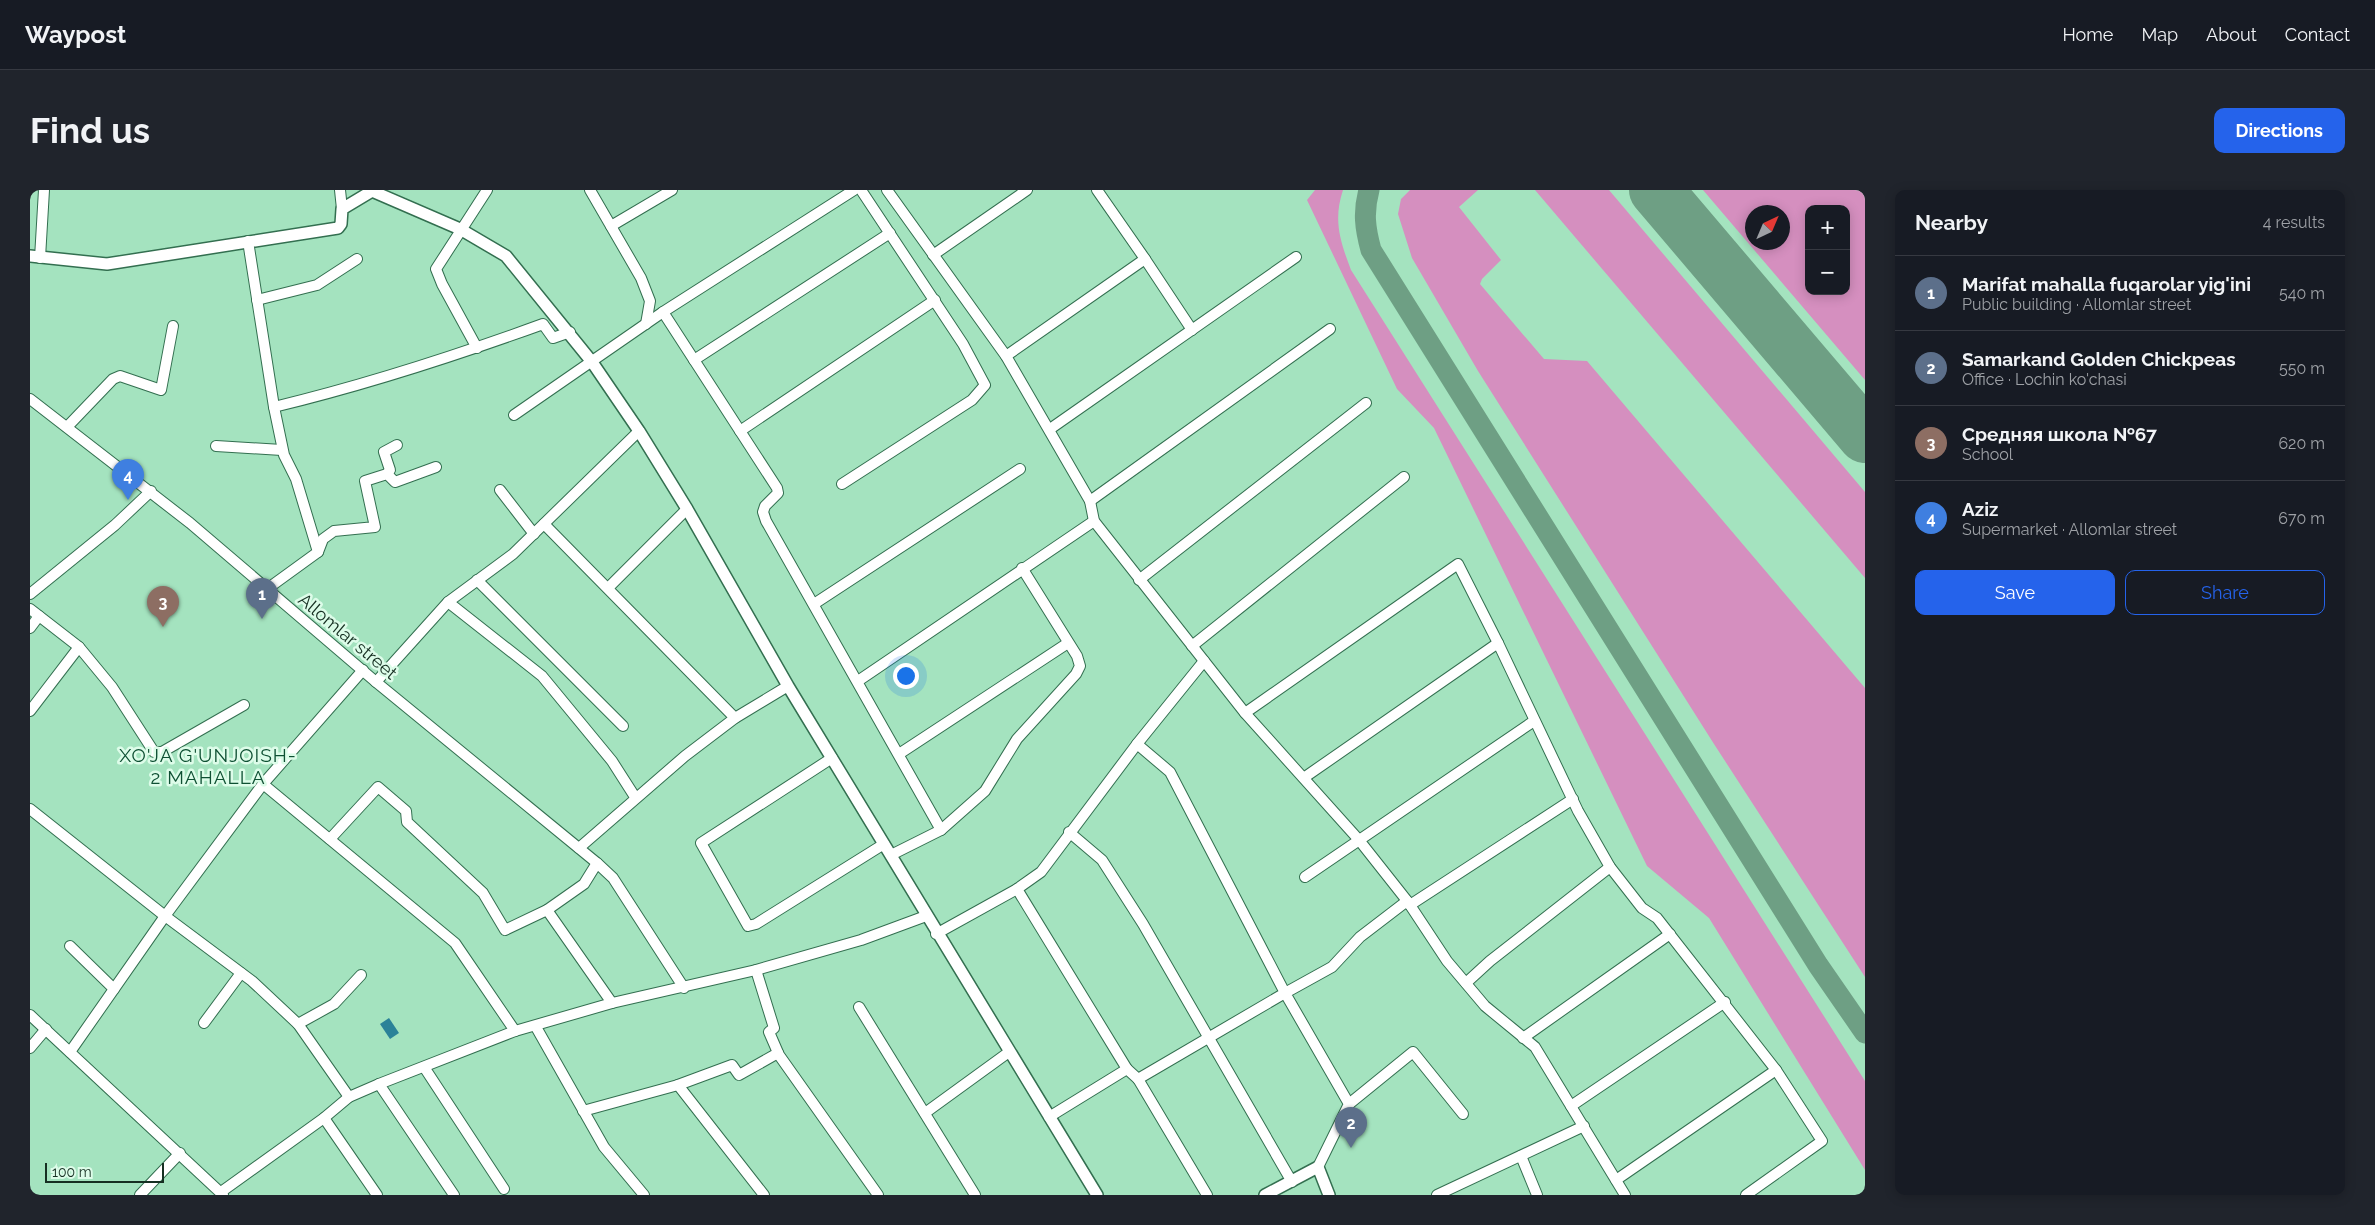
<!DOCTYPE html>
<meta charset="utf-8">
<style>
body{margin:0;font-family:Raleway,sans-serif;background:#20242c;color:#f1f3f6}
.controls{position:absolute;right:15px;top:15px;display:grid;overflow:hidden;border-radius:10px;box-shadow:0 2px 12px #0003}
.controls button{width:45px;height:45px;display:grid;place-items:center;padding:0;border:0;border-bottom:1px solid #363941;background:#171b24;color:#f1f3f6;font:25px sans-serif}
.compass{position:absolute;left:1715px;top:15px;width:45px;height:45px;border-radius:50%;background:#171b24;box-shadow:0 2px 12px #0003;rotate:44deg}
.scale{position:absolute;left:15px;bottom:12px;width:119px;box-sizing:border-box;padding-left:5px;border:2px solid #162f22;border-top:0;font-size:14px;line-height:18px;white-space:nowrap;color:#162f22;-webkit-text-stroke:4px #ddfce9;paint-order:stroke}
.you{position:absolute;left:875px;top:485px;width:18px;height:18px;margin:-12px;border:4px solid #fff;border-radius:50%;background:#1a73e8;box-shadow:0 0 0 8px #1a73e833}
.badge{display:grid;place-items:center;width:32px;height:32px;border-radius:50%;background:#2563eb;color:#fff;font-size:16px;font-weight:700}
.pin{position:absolute;translate:-50% -41px;filter:drop-shadow(0 1px 2px #0008)}
.pin::after{content:'';position:absolute;top:26px;width:18px;height:15px;background:inherit;clip-path:polygon(0 0,100% 0,50% 100%)}
.list{margin:0;padding:0;list-style:none}
h2{display:flex;justify-content:space-between;align-items:center;height:65px;margin:0;padding:0 20px;font-size:21px}
h2 small{font-size:16px;font-weight:400;color:#9ea1a6}
.list li{display:grid;grid-template-columns:32px 1fr auto;gap:15px;align-items:center;box-sizing:border-box;height:75px;padding:0 20px;border-top:1px solid #363941}
.list b{display:block;font-size:19px;white-space:nowrap}
.list p{margin:0;font-size:16px;white-space:nowrap;color:#9ea1a6}
.list em{font-size:16px;font-style:normal;color:#9ea1a6}
.actions{display:flex;gap:10px;padding:15px 20px}
.actions a{flex:1;padding:11px 0;border:1px solid #2563eb;border-radius:10px;text-align:center;font-size:18px;color:#2563eb}
.actions .main{background:#2563eb;color:#fff}
.map{position:relative;flex:none;width:1835px;height:1005px;overflow:hidden;border-radius:10px}
header{display:flex;align-items:center;gap:30px;box-sizing:border-box;height:70px;padding:0 25px;background:#171b24;border-bottom:1px solid #363941}
header strong{font-size:24px}
nav{display:flex;gap:28px;margin-inline-start:auto;font-size:18px}
.intro{display:flex;align-items:center;justify-content:space-between;box-sizing:border-box;height:120px;padding:0 30px}
h1{margin:0;font-size:35px}
.button{padding:12px 22px;border-radius:10px;background:#2563eb;color:#fff;font-size:18px;font-weight:700}
main{display:flex;gap:30px;padding:0 30px}
aside{flex:1;background:#171b24;border-radius:10px;box-shadow:0 2px 12px #0003}
.map>svg:first-child{display:block}
.green{fill:#d58fbf;fill-rule:evenodd}
.water{fill:#2b8298}
.lines{fill:none;stroke-linecap:round;stroke-linejoin:round}
.taxiway{stroke:#6e9f84;stroke-width:21}
.runway{stroke:#6e9f84;stroke-width:54}
.minor-casing{stroke:#336f50;stroke-width:12}
.tertiary-casing{stroke:#336f50;stroke-width:14}
.minor{stroke:#fff;stroke-width:10}
.tertiary{stroke:#fff;stroke-width:11}
.labels{text-anchor:middle;dominant-baseline:central;stroke-width:5;stroke-linejoin:round;paint-order:stroke}
.street-label{font-size:18px;fill:#162f22;stroke:#ddfce9}
.neighbourhood-label{font-size:19px;letter-spacing:1px;fill:#0e5033;stroke:#ddfce9}
</style>
<header>
<strong>Waypost</strong>
<nav><a>Home</a><a>Map</a><a>About</a><a>Contact</a></nav>
</header>
<div class="intro"><h1>Find us</h1><a class="button">Directions</a></div>
<main>
<div class="map">
<svg width="1835" height="1005" viewBox="0 0 1835 1005">
<rect width="100%" height="100%" fill="#a4e3bf"/>
<!-- green -->
<g class="green">
<path d="M 1285,0 L 1313,0 C 1303,30 1310,51 1321,80 L 1835,891 L 1835,980 L 1679,728 L 1617,676 L 1404,238 L 1367,199 L 1277,10 Z"/>
<polygon points="1380,0 1448,0 1429,17 1471,70 1452,89 1450,94 1514,169 1557,171 1835,498 1835,787 1684,554 1448,181 1382,68 1368,24 1371,9"/>
<polygon points="1505,0 1579,0 1835,302 1835,388"/>
<path d="M 1673,0 L 1835,0 L 1835,190 ZM 1779,19 L 1816,19 L 1816,101 L 1779,101 ZM 1752,22 L 1752,52 L 1722,52 L 1722,22 Z"/>
</g>
<!-- water -->
<polygon class="water" points="359,828 369,843 360,849 350,834"/>
<g class="lines">
<!-- taxiway -->
<path class="taxiway" d="M 1339,0 C 1333,22 1335,38 1341,60 L 1788,775 L 1835,843"/>
<!-- runway -->
<polyline class="runway" points="1626,0 1835,246"/>
<defs>
<g id="minor">
<polyline points="310,0 312,19"/>
<polyline points="560,0 611,88 620,111 616,134"/>
<polyline points="857,0 976,166 1060,311 1064,331 1215,523 1329,650 1378,712 1417,771 1455,816 1505,857 1595,1005"/>
<polyline points="581,36 642,0"/>
<polyline points="218,51 244,217 254,265 266,289 288,362 237,399"/>
<polyline points="903,65 997,0"/>
<polyline points="10,68 14,0"/>
<polyline points="1115,69 1162,140"/>
<polyline points="227,110 287,95 327,69"/>
<polyline points="633,122 747,298 748,303 735,316 733,322 736,331 911,640"/>
<polyline points="447,158 412,94 406,79 457,0"/>
<polyline points="976,166 1115,69 1067,0"/>
<polyline points="664,170 860,43"/>
<polyline points="0,209 160,333 346,492 567,673 583,688 654,798"/>
<path d="M 244,217 C 335,195 425,166 513,134 L 523,148 L 540,142"/>
<polyline points="484,225 633,122 824,0"/>
<polyline points="37,237 83,189 90,186 131,200 143,136"/>
<polyline points="1020,239 1266,67"/>
<polyline points="710,241 905,110"/>
<polyline points="186,256 252,260"/>
<polyline points="357,284 360,280 354,262 367,255"/>
<polyline points="812,294 942,210 955,195 933,154 831,0"/>
<polyline points="470,300 504,344"/>
<polyline points="1060,311 1300,139"/>
<polyline points="514,334 705,528"/>
<polyline points="288,362 293,349 304,341 345,337 335,291 357,284 365,292 406,277"/>
<polyline points="447,390 593,536"/>
<polyline points="1109,390 1336,213"/>
<polyline points="578,398 657,319"/>
<polyline points="0,404 85,335 121,301"/>
<polyline points="418,412 512,486 582,571 605,607"/>
<polyline points="784,414 990,279"/>
<polyline points="0,419 49,457 82,497 124,562 132,562 214,515"/>
<polyline points="0,438 9,426"/>
<polyline points="1162,456 1374,287"/>
<polyline points="828,491 1064,331"/>
<polyline points="346,492 418,412 483,364 609,241"/>
<polyline points="0,521 49,457"/>
<polyline points="1215,523 1428,374 1468,453 1548,621 1580,677 1612,718 1627,728 1746,880 1792,951 1716,1005"/>
<polyline points="869,564 1038,453"/>
<polyline points="802,568 671,653 718,736 726,734 854,654"/>
<polyline points="1275,587 1468,453"/>
<polyline points="233,594 425,753 485,841"/>
<polyline points="0,619 135,726 222,791 268,834 319,907"/>
<polyline points="1039,642 1072,670 1113,734 1262,992"/>
<polyline points="300,649 348,597 376,621 377,632 453,703 475,740 517,720 554,694 567,673"/>
<polyline points="549,658 655,566 705,528 758,496"/>
<polyline points="861,665 911,640 955,601 987,549 1046,484 1050,476 1047,466 992,378"/>
<polyline points="1275,687 1504,531"/>
<polyline points="987,699 1097,879"/>
<polyline points="517,720 582,813"/>
<polyline points="906,744 987,699 1011,682 1107,554"/>
<polyline points="40,756 84,799"/>
<polyline points="726,780 744,838 739,842 749,865 848,1005"/>
<polyline points="1436,793 1460,771 1580,677"/>
<polyline points="829,817 945,1005"/>
<polyline points="0,825 193,1005"/>
<polyline points="174,833 211,783"/>
<polyline points="268,834 304,814 331,785"/>
<polyline points="506,837 574,957 614,1005"/>
<polyline points="1493,848 1640,744"/>
<polyline points="0,858 16,839"/>
<polyline points="40,862 135,726 233,594 333,480"/>
<polyline points="394,877 474,999"/>
<polyline points="1108,889 1177,1005"/>
<polyline points="349,894 424,1005"/>
<polyline points="648,895 702,875 709,885 748,863"/>
<polyline points="1319,914 1383,862 1433,924"/>
<polyline points="1541,916 1695,812"/>
<polyline points="553,921 648,895 734,1005"/>
<polyline points="895,923 979,862"/>
<polyline points="1019,927 1097,879 1108,889 1255,803 1140,582 1107,554 1174,471"/>
<polyline points="294,928 347,1005"/>
<polyline points="1491,966 1507,1005"/>
<polyline points="1288,977 1319,914 1255,803 1302,777 1330,747 1377,711 1380,715 1543,609"/>
<polyline points="1586,990 1746,880"/>
<polyline points="191,1002 294,928 319,907 349,894 485,841 582,813 726,780 831,750 896,726"/>
<polyline points="110,1005 150,963"/>
<polyline points="1407,1005 1554,936"/>
</g>
<g id="tertiary">
<polyline points="0,66 77,74 308,38 311,34 312,19 342,1 430,39 476,66 562,172 609,241 657,319 758,496 1067,1005"/>
<polyline points="1235,1005 1288,977 1299,1005"/>
</g>
</defs>
<!-- minor casing -->
<use href="#minor" class="minor-casing"/>
<!-- tertiary casing -->
<use href="#tertiary" class="tertiary-casing"/>
<!-- minor -->
<use href="#minor" class="minor"/>
<!-- tertiary -->
<use href="#tertiary" class="tertiary"/>
</g>
<g class="labels">
<!-- street labels -->
<g class="street-label">
<text transform="translate(318 446) rotate(40)">Allomlar street</text>
</g>
<!-- neighbourhood labels -->
<g class="neighbourhood-label">
<text x="178" y="565">XO'JA G'UNJOISH-<tspan x="178" dy="22">2 MAHALLA</tspan></text>
</g>
</g>
</svg>
<div class="controls">
<button>+</button>
<button>−</button>
</div>
<svg class="compass" viewBox="-18 -18 36 36"><path d="M0-13l5 13h-10z" fill="#e53935"/><path d="M0 13l5-13h-10z" fill="#9ea1a6"/></svg>
<div class="scale">100 m</div>
<div class="you"></div>
<div class="pin badge" style="left:232px;top:429px;background:#5c6f8a">1</div>
<div class="pin badge" style="left:1321px;top:958px;background:#5c6f8a">2</div>
<div class="pin badge" style="left:133px;top:437px;background:#8d6e63">3</div>
<div class="pin badge" style="left:98px;top:310px;background:#3f7fe0">4</div>
</div>
<aside>
<h2>Nearby<small>4 results</small></h2>
<ul class="list">
<li><span class="badge" style="background:#5c6f8a">1</span><div><b>Marifat mahalla fuqarolar yig'ini</b><p>Public building · Allomlar street</p></div><em>540 m</em></li>
<li><span class="badge" style="background:#5c6f8a">2</span><div><b>Samarkand Golden Chickpeas</b><p>Office · Lochin ko'chasi</p></div><em>550 m</em></li>
<li><span class="badge" style="background:#8d6e63">3</span><div><b>Средняя школа №67</b><p>School</p></div><em>620 m</em></li>
<li><span class="badge" style="background:#3f7fe0">4</span><div><b>Aziz</b><p>Supermarket · Allomlar street</p></div><em>670 m</em></li>
</ul>
<div class="actions"><a class="main">Save</a><a>Share</a></div>
</aside>
</main>
